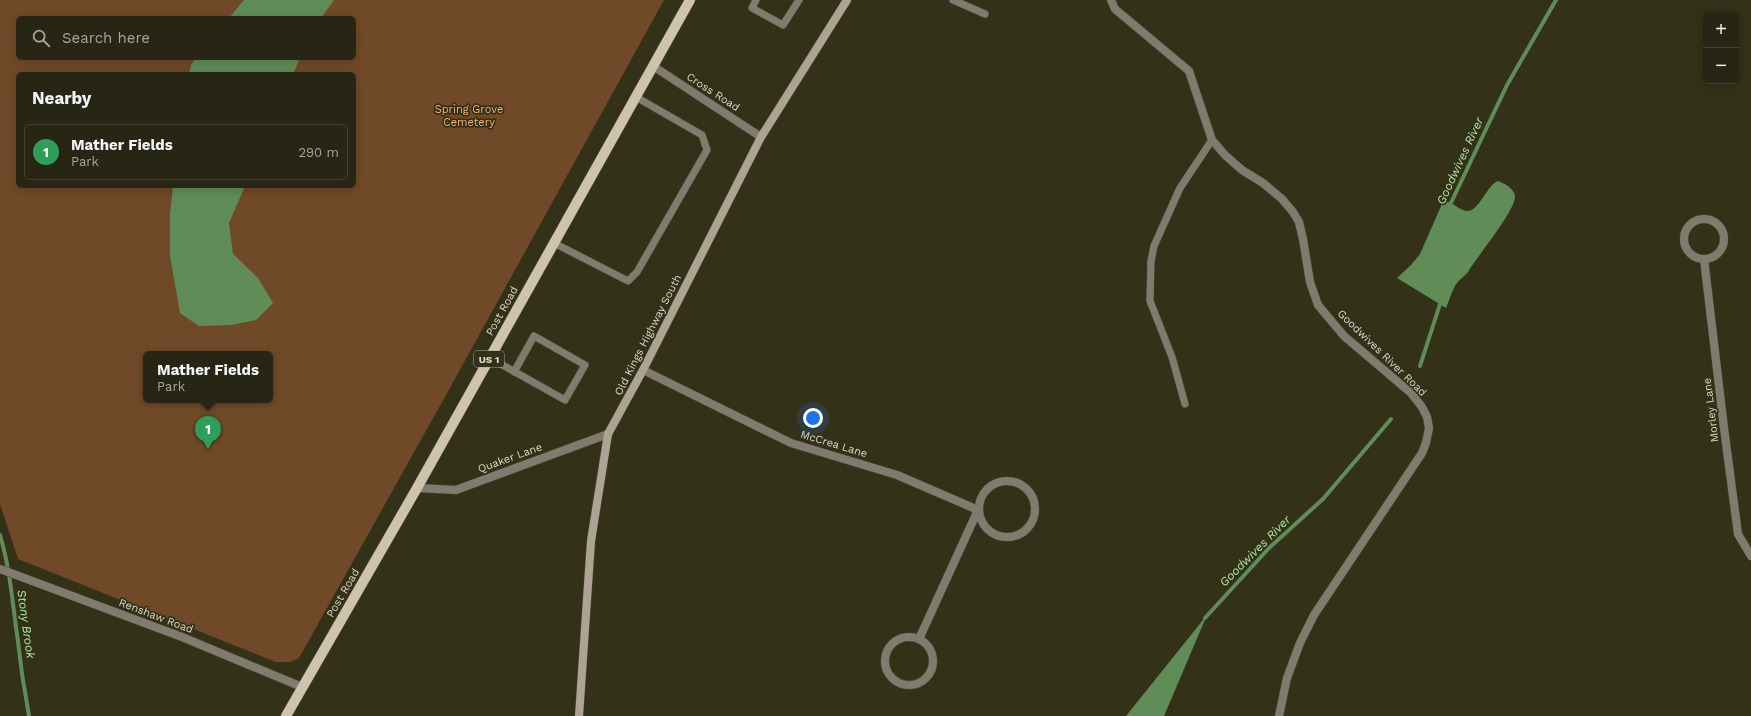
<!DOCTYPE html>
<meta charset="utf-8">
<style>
body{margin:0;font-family:"Work Sans",sans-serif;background:#333121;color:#f1f3f6}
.controls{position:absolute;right:12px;top:12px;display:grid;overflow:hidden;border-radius:6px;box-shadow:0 2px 10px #0003}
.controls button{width:36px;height:36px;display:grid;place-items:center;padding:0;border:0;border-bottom:1px solid #434233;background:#272513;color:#f1f3f6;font:20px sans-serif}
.you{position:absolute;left:813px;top:418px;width:14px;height:14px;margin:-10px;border:3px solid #fff;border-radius:50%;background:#1a73e8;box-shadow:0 0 0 6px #1a73e833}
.badge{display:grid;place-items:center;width:26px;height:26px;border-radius:50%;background:#0b8043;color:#fff;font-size:13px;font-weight:700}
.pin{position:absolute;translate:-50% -33px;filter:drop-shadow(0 1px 2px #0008)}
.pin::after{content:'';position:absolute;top:21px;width:14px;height:12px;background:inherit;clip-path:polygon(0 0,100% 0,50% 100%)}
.popup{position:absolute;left:143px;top:351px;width:130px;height:52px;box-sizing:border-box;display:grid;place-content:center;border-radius:6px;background:#272513;filter:drop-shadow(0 1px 3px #0005);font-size:13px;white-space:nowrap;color:#a4a5a0}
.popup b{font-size:15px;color:#f1f3f6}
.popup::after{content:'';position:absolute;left:50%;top:100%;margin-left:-8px;border:8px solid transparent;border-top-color:#272513}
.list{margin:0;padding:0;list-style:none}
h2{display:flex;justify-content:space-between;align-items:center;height:52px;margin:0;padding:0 16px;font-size:17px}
h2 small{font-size:13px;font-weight:400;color:#a4a5a0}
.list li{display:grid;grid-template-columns:26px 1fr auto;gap:12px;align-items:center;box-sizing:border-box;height:56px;margin:0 8px 8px;padding:0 8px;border:1px solid #434233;border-radius:6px}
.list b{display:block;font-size:15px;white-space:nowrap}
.list p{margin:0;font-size:13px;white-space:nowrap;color:#a4a5a0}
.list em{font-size:13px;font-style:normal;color:#a4a5a0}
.icon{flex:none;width:22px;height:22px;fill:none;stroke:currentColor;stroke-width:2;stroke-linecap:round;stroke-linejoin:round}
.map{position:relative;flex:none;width:1751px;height:716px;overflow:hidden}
.search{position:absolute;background:#272513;box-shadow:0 2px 10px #0003;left:16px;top:16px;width:340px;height:44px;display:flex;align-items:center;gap:10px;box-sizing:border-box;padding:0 14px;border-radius:6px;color:#a4a5a0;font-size:15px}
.panel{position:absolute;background:#272513;box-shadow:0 2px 10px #0003;left:16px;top:72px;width:340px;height:116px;border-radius:6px}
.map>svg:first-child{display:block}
.green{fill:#704a28;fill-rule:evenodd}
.water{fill:#608c58}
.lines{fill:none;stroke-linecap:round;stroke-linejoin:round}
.stream{stroke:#608c58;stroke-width:4}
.lane-casing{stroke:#4f4c35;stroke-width:8}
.street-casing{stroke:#4f4c35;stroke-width:9}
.secondary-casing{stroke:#4f4c35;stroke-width:9}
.primary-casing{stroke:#4f4c35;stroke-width:11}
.lane{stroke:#807a6f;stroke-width:7}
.street{stroke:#807a6f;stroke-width:8}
.secondary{stroke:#ada392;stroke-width:8}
.primary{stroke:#cfc3ad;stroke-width:10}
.labels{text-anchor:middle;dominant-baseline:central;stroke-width:3.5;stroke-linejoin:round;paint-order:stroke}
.shield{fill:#343119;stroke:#a8a695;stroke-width:1}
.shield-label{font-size:10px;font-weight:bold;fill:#dad8ca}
.street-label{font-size:11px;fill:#dad8ca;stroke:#343119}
.park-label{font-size:11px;fill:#faaf6e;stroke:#343119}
.water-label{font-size:12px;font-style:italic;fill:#abeb9f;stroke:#343119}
</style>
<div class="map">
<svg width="1751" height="716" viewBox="0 0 1751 716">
<rect width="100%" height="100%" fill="#343119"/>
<!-- green -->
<path class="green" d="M 0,0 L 664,0 L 446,395 L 299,658 L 290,662 L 276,662 L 18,559 L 0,504 ZM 18,18 L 354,18 L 354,58 L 18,58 ZM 18,74 L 354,74 L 354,186 L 18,186 ZM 146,354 L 270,354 L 270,400 L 146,400 Z"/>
<!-- water -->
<g class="water">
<polygon points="244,0 334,0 321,18 229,18"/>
<polygon points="196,58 300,58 293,74 189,74 191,65"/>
<path d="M 1498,181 C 1504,183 1515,189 1515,197 C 1515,211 1476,258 1468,272 C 1464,277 1458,280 1455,286 C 1451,293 1449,301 1446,308 L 1397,278 L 1411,265 L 1420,254 L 1442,204 L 1446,201 C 1453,203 1457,208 1463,210 C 1478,217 1485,186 1498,181 Z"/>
<polygon points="173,186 245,186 229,223 233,254 258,278 273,303 256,320 231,325 199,326 180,313 170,256 170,214"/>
<polygon points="1207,615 1164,716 1126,716"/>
</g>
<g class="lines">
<!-- stream -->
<g class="stream">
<polyline points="1449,207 1507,85 1556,0"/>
<polyline points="1420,366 1441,301"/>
<path d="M 0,535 C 10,568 12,600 17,634 C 20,662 24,689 29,716"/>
<polyline points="1205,618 1269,548 1323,499 1391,419"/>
</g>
<defs>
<g id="lane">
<polyline points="756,0 752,8 783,25 799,0"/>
<polyline points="953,0 985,14"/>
<polyline points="554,243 628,281 637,272 707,150 702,135 636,97"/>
<polyline points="490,358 565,400 585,365 534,336 514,372"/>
<polyline points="1185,404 1172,357 1150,301 1151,261 1154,246 1180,188 1212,140"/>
</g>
<g id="street">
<polyline points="1111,0 1115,9 1189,71 1212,140 1225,155 1242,170 1263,183 1282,199 1293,212 1299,222 1303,239 1310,282 1318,305 1344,336 1411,393 1422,407 1427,417 1429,428 1426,443 1422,453 1314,615 1300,643 1287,678 1279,716"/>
<polyline points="653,66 761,137"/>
<circle cx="1704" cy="239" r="20"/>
<polyline points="1704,259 1724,428 1738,534 1751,556"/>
<polyline points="643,370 791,443 897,475 978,510 919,639"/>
<circle cx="1007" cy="509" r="28"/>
<polyline points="417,488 456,490 608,434"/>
<polyline points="0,569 182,637 302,687"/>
<circle cx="909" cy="661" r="24"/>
</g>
<polyline id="secondary" points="579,716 591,541 608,434 643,370 761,137 847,0"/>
<polyline id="primary" points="286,716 417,488 690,0"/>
</defs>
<!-- lane casing -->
<use href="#lane" class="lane-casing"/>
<!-- street casing -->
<use href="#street" class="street-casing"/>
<!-- secondary casing -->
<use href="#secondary" class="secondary-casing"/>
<!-- primary casing -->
<use href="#primary" class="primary-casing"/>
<!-- lane -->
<use href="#lane" class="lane"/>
<!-- street -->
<use href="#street" class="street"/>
<!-- secondary -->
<use href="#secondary" class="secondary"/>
<!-- primary -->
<use href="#primary" class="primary"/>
</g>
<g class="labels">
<!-- shield labels -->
<rect class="shield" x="474" y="351" width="30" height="16" rx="3"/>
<g class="shield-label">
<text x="489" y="359">US 1</text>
</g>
<!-- street labels -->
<g class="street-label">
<text transform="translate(713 92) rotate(33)">Cross Road</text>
<text transform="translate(502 311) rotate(-61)">Post Road</text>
<text transform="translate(648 335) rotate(-63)">Old Kings Highway South</text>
<text transform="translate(1382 353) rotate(44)">Goodwives River Road</text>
<text transform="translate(1711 410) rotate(-97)">Morley Lane</text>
<text transform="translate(834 444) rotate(17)">McCrea Lane</text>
<text transform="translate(510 458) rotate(-20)">Quaker Lane</text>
<text transform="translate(343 593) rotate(-60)">Post Road</text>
<text transform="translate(156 616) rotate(21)">Renshaw Road</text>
</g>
<!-- park labels -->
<g class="park-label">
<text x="469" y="109">Spring Grove<tspan x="469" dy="13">Cemetery</tspan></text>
</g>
<!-- water labels -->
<g class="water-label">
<text transform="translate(1460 161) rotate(-65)">Goodwives River</text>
<text transform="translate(1255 551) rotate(-45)">Goodwives River</text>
<text transform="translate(26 624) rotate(82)">Stony Brook</text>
</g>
</g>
</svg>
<div class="controls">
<button>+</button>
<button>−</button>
</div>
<div class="you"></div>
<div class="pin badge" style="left:208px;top:449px;background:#2e9e5b">1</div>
<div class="popup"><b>Mather Fields</b>Park</div>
<div class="search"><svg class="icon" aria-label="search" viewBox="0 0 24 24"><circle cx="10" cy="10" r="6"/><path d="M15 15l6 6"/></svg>Search here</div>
<section class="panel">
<h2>Nearby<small></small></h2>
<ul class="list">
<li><span class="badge" style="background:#2e9e5b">1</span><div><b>Mather Fields</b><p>Park</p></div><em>290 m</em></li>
</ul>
</section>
</div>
